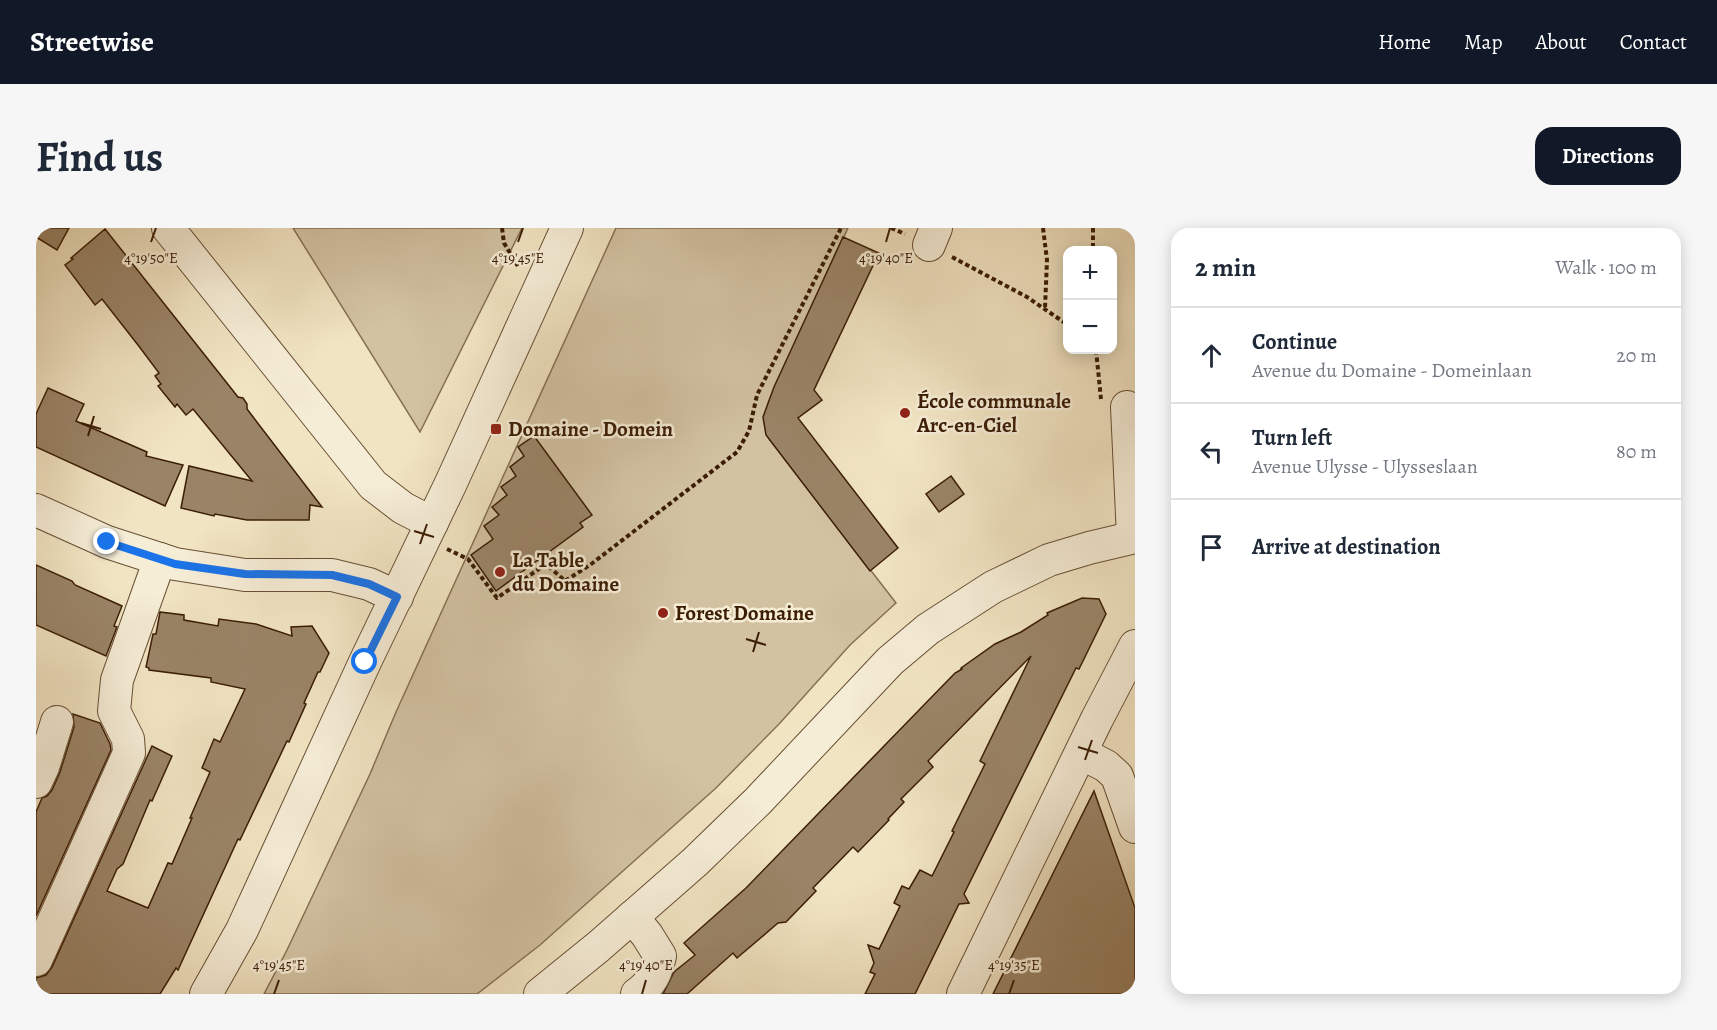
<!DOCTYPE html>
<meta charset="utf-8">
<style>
body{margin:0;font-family:Alegreya,serif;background:#f6f6f7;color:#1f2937}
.controls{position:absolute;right:18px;top:18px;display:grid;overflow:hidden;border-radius:12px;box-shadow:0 3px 15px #0003}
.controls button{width:54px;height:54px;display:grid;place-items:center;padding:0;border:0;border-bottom:2px solid #e0e1e3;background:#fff;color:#1f2937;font:30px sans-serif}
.stop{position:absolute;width:18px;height:18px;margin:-14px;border:4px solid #1a73e8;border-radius:50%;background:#fff}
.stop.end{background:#1a73e8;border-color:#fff;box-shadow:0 2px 6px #0008}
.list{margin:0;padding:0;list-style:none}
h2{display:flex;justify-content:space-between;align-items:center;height:78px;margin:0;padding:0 24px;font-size:26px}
h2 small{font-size:20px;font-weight:400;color:#747a83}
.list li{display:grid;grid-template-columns:39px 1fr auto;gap:18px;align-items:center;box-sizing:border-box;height:96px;padding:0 24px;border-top:2px solid #e0e1e3}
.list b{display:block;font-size:22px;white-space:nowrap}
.list p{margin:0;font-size:20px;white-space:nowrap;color:#747a83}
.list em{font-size:20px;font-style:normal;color:#747a83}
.icon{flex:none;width:33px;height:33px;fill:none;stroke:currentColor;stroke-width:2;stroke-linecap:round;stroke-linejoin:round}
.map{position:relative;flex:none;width:1099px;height:766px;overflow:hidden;border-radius:18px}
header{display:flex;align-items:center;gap:36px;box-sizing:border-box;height:84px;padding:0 30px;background:#111827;color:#fff}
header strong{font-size:28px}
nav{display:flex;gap:33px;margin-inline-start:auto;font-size:21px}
.intro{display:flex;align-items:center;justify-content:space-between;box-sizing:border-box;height:144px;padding:0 36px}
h1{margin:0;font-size:42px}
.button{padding:15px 27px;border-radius:18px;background:#111827;color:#fff;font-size:21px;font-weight:700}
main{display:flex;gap:36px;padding:0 36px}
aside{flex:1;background:#fff;border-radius:18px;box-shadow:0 3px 15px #0003}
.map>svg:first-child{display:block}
.green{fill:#d2c2a2;stroke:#867053;stroke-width:1.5}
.building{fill:#9a8467;stroke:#3b1d04;stroke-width:1.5}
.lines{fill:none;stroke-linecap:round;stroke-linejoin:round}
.minor-casing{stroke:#684f34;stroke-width:34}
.path{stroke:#3b1d04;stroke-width:4;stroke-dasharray:4.5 3;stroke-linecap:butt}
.minor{stroke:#f6edd7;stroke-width:32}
.route{stroke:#1a73e8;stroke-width:8}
.ticks{fill:none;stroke:#3b1d04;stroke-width:2}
.poi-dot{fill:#8f2418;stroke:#f6edd7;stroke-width:2}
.labels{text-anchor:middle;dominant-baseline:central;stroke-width:5;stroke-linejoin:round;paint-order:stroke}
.poi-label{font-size:21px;font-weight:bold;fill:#3b1d04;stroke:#f6edd7;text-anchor:start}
.ticks-label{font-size:15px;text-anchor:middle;fill:#3b1d04;stroke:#f6edd7;stroke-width:5;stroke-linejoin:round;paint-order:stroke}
</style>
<header>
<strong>Streetwise</strong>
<nav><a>Home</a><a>Map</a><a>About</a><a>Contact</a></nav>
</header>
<div class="intro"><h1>Find us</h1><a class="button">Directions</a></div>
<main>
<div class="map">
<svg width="1099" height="766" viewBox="0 0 1099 766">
<rect width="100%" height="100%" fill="#f1e4c2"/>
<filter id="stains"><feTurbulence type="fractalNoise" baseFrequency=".00333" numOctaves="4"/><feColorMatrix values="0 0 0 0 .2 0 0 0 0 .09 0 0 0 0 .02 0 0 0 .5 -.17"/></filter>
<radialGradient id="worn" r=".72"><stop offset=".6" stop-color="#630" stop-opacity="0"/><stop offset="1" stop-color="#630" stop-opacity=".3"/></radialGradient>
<!-- green -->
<g class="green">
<polygon points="257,0 486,0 384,204"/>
<path d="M 580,0 L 812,0 L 737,163 C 729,183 724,191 734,212 L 860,375 L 814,417 L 744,495 L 680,560 L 504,717 L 441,766 L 228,766 L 251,722 L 334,546 L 360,484 Z"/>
</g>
<!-- building -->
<g class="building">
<polygon points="0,0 33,0 21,22 0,9"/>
<polygon points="69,1 202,169 207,170 211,176 211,181 286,279 274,277 273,292 211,292 179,286 178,288 145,280 153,238 216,253 157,181 150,187 141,176 139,179 122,158 125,156 119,148 123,145 102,117 66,71 59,77 29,37 37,31 35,30"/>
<polygon points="807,9 843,25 778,162 786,172 762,190 862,320 834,343 730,207 727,189 738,159"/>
<polygon points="12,160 48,176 40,193 111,224 110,228 147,237 129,278 0,219 0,186"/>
<polygon points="498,208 556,287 544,295 547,299 460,363 435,327 457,311 448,298 463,287 456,279 471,267 465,259 480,248 474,239 488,228 482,219"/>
<polygon points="915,248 928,266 903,284 890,266"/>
<polygon points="0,337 36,353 39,357 86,378 78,398 81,399 70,428 0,397"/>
<polygon points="1046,370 1063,371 1070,386 1043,441 1040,440 928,666 933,675 923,676 879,766 829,766 839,746 834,744 838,735 832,717 843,721 864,678 858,675 866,658 873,661 884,642 896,648 918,604 916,603 949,536 944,533 995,428 892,533 897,539 865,571 868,574 852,591 853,592 822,624 817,619 777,660 780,663 750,694 742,695 701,730 697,725 651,766 627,766 638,744 659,727 648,715 710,660 919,445 926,441 925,440 959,416 985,404 1012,387 1011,385"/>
<polygon points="124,384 148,387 148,392 182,398 183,391 220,396 256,408 255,399 276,398 293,425 284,444 282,444 268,475 270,476 253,514 251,513 204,612 202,611 142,742 140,740 124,766 0,766 0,750 10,747 16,739 116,518 136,528 116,573 114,572 87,636 81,641 71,663 112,680 132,635 136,636 156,590 154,590 174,544 166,540 178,511 184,514 209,461 175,454 175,450 113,442 113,440 110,439 117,406 120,406"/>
<polygon points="37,486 64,495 74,516 75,522 0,688 0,584 6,570 11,568 16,562 24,544 38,499"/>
<polygon points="1058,563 1099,680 1099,766 957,766"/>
</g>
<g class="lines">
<defs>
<g id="minor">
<polyline points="132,0 337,257 367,280 396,295"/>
<polyline points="893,17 900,0"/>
<polyline points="1091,179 1097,309"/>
<polyline points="0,282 71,314 139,336 209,347 296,347 333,356 361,369"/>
<polyline points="1045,525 1070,538 1081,548 1099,599"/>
<polyline points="0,554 7,539 21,494"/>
<path d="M 596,689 L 611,707 L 624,728 C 620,746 616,755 601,766"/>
<polyline points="0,732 93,525 92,511 78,483 81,452 124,331"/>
<polyline points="170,766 206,702 329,434 415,255 531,0"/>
<polyline points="504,766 562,719 659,634 722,573 854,433 892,401 957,359 1013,332 1053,320 1099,309"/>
<polyline points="927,766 1061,491 1099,418"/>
</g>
</defs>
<!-- minor casing -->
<use href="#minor" class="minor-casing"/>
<!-- path -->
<g class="path">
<polyline points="466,0 468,15 483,40"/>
<polyline points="855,0 869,6"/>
<polyline points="1007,0 1011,32 1009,80"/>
<polyline points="1057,0 1057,22"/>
<polyline points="916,29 991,69 1032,97"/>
<polyline points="1060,122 1065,171"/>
<polyline points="411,321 432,331 461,370 510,336 529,353 554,337 701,224 713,203 721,167 805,0"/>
</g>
<!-- minor -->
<use href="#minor" class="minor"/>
</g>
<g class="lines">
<!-- route -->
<polyline class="route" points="71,314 139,336 209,346 296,347 333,356 361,369 329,434"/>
</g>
<!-- ticks -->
<path class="ticks" d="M 115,14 L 120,0M 482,14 L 487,0M 850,14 L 854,0M 45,195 L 65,201M 52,208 L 58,188M 378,303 L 398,309M 384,316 L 391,296M 710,411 L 730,417M 717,424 L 723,404M 1042,519 L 1062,525M 1049,532 L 1056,512M 238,766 L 243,752M 606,766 L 610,752M 973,766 L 978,752"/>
<!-- markers -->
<g class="poi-dot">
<circle cx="869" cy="185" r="6"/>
<rect x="454" y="195" width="12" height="12" rx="3"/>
<circle cx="464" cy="344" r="6"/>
<circle cx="627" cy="385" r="6"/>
</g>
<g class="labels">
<!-- poi labels -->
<g class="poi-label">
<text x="881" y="173">École communale<tspan x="881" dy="24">Arc-en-Ciel</tspan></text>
<text x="472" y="201">Domaine - Domein</text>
<text x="476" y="332">La Table<tspan x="476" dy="24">du Domaine</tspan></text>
<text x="639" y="385">Forest Domaine</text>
</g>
</g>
<g class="ticks-label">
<text x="115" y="35">4°19'50"E</text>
<text x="482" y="35">4°19'45"E</text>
<text x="850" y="35">4°19'40"E</text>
<text x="243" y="742">4°19'45"E</text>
<text x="610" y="742">4°19'40"E</text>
<text x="978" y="742">4°19'35"E</text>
</g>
<rect width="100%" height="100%" filter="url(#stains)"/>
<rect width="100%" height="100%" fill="url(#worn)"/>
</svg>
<div class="controls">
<button>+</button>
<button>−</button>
</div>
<div class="stop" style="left:329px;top:434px"></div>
<div class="stop end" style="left:71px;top:314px"></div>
</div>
<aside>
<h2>2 min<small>Walk · 100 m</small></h2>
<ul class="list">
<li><svg class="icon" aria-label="ahead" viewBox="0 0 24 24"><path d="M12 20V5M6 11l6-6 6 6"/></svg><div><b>Continue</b><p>Avenue du Domaine - Domeinlaan</p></div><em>20 m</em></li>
<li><svg class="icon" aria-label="left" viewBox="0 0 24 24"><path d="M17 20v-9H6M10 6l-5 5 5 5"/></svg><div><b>Turn left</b><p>Avenue Ulysse - Ulysseslaan</p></div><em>80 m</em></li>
<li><svg class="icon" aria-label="arrive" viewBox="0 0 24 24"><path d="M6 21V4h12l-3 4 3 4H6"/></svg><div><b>Arrive at destination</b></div></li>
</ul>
</aside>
</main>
